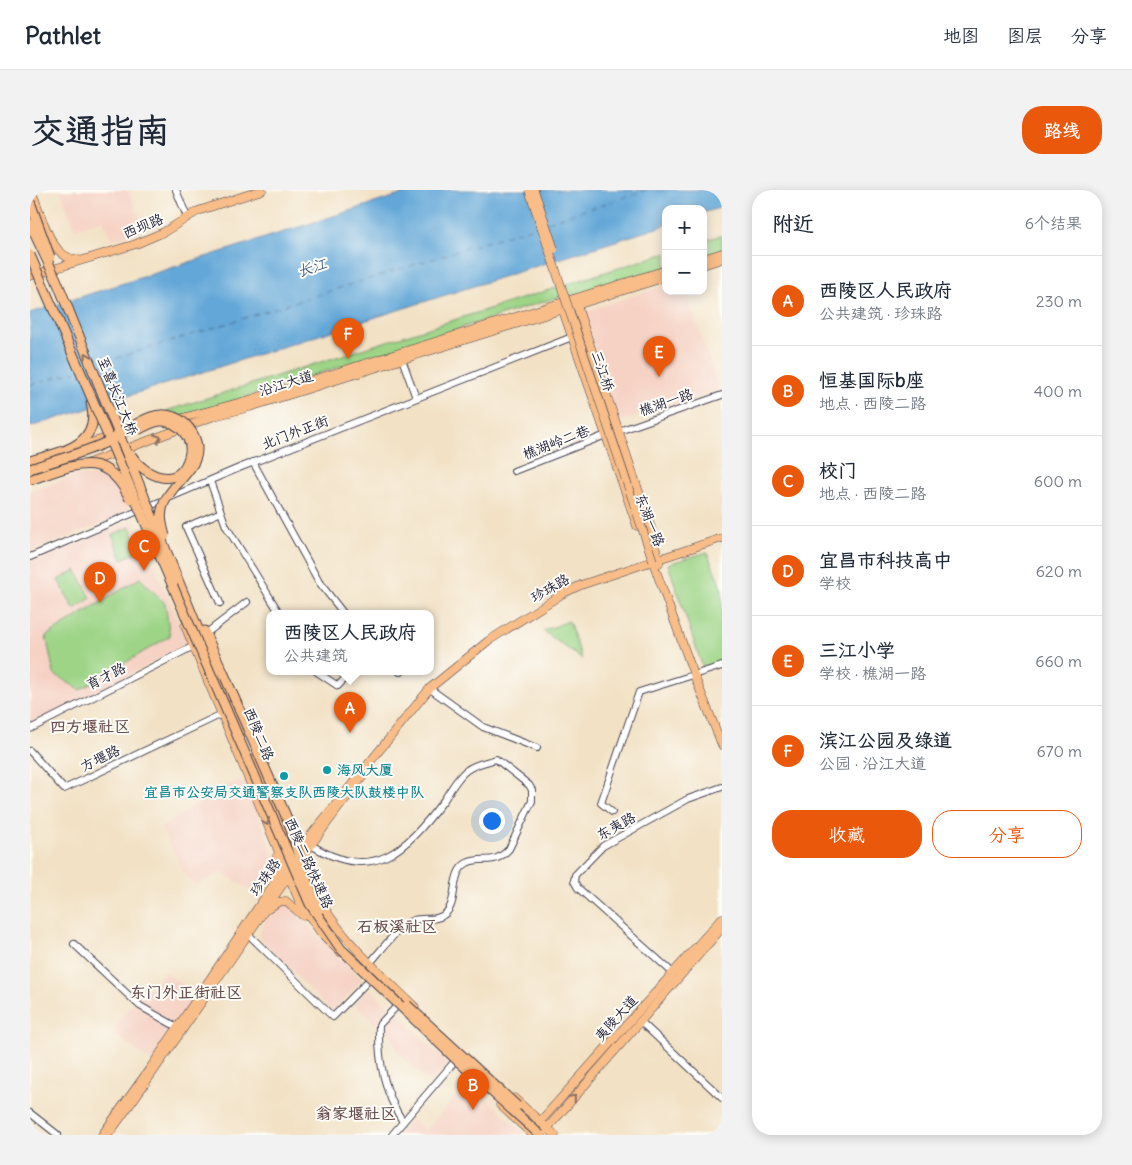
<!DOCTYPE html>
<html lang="zh">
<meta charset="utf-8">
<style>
body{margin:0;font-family:Delius,"LXGW WenKai TC",sans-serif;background:#f2f2f3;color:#1f2937}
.controls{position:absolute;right:15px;top:15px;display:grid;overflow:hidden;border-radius:10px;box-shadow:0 2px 12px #0003}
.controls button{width:45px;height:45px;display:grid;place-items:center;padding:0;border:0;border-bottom:1px solid #e0e1e3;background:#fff;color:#1f2937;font:25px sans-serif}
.you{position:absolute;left:461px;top:630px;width:18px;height:18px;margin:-12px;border:4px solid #fff;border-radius:50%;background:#1a73e8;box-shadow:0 0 0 8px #1a73e833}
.badge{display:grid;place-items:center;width:32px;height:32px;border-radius:50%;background:#ea580c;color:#fff;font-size:16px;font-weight:700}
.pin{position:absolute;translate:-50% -41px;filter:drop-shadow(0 1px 2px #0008)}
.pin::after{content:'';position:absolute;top:26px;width:18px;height:15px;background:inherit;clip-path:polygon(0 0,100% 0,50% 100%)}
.popup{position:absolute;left:236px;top:420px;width:168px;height:65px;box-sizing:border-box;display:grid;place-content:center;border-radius:10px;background:#fff;filter:drop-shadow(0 1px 4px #0005);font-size:16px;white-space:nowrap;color:#747a83}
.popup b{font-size:19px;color:#1f2937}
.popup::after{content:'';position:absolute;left:50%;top:100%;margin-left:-10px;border:10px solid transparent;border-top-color:#fff}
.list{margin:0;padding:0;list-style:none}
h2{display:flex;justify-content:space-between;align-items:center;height:65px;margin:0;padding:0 20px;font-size:21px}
h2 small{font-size:16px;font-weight:400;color:#747a83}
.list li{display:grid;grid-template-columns:32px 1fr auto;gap:15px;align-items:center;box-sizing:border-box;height:90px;padding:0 20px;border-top:1px solid #e0e1e3}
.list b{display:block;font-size:19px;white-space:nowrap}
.list p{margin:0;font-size:16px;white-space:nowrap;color:#747a83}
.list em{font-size:16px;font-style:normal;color:#747a83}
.actions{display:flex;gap:10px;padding:15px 20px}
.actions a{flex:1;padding:11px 0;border:1px solid #ea580c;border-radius:20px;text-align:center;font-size:18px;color:#ea580c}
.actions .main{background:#ea580c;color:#fff}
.map{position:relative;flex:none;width:692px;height:945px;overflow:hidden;border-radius:20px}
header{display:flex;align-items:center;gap:30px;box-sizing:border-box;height:70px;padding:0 25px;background:#fff;border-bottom:1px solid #e0e1e3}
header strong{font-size:24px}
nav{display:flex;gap:28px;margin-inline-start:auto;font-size:18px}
.intro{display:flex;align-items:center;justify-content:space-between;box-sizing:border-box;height:120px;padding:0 30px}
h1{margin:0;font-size:35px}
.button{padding:12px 22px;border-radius:20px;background:#ea580c;color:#fff;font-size:18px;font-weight:700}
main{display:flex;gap:30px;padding:0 30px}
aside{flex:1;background:#fff;border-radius:20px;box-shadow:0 2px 12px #0003}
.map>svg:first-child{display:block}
.built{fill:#f6d2c4}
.green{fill:#9dd486;stroke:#607b60}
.water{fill:#64a7d8;stroke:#43648a}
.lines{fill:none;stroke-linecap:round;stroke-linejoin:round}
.ferry{stroke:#405e82;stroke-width:1;stroke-dasharray:6 5;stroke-linecap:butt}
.minor-casing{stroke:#413f50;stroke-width:8}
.major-casing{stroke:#413f50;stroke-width:9}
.highway-casing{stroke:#413f50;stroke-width:11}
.minor{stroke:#fff;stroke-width:6}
.major{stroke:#f8bd88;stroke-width:8}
.highway{stroke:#f8bd88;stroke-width:9}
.major-bridge-casing{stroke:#413f50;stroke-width:9;stroke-linecap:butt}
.highway-bridge-casing{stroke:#413f50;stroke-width:11;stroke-linecap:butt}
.major-bridge{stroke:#f8bd88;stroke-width:8}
.highway-bridge{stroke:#f8bd88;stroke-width:9}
.oneway{stroke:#8d7062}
.culture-dot{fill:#0f9aa8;stroke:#fdfcf7;stroke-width:2}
.labels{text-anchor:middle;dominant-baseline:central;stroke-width:4;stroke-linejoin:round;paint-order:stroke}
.street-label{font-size:14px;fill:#22223b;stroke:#fdfcf7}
.culture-label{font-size:14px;font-weight:bold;fill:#0d838f;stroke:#fdfcf7;text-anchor:start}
.water-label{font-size:15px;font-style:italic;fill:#405e82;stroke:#fdfcf7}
.quarter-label{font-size:16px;font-weight:bold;fill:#6b5050;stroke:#fdfcf7}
</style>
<header>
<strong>Pathlet</strong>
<nav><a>地图</a><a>图层</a><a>分享</a></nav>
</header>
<div class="intro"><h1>交通指南</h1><a class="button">路线</a></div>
<main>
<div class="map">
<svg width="692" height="945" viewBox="0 0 692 945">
<rect width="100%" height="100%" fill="#fdfcf7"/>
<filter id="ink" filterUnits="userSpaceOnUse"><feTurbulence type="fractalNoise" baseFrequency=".02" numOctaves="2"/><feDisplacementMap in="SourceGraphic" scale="10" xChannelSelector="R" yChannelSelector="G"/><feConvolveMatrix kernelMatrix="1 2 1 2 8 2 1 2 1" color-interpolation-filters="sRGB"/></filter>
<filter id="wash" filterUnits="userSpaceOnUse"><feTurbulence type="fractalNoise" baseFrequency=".0096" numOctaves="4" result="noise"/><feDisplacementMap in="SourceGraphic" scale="20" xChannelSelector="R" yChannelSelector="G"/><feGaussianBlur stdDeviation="1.12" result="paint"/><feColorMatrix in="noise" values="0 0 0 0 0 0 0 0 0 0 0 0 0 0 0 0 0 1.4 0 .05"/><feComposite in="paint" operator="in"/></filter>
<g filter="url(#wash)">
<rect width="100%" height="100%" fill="#f2e1c4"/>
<!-- built -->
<g class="built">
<polygon points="30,0 98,0 115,40 81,50 74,30 45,39"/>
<polygon points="636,95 636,101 656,101 689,200 588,232 553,122"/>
<polygon points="48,285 73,287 89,301 100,322 0,362 0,301"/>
<polygon points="104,330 158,454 0,535 0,372"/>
<polygon points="215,588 242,660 241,673 232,707 192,683 165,695 154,683 131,638 160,618 196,596"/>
<polygon points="257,714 332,790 302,822 228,746 242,718"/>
<polygon points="135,782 166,806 122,872 85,845 90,828"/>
<polygon points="339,798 361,819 346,835 324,813"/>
<polygon points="365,822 418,873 401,893 367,861 363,849 352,838"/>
<polygon points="438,892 494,943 492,945 368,945 382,929 396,941"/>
</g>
<!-- green -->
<g class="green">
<polygon points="692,45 692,61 673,66 673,51"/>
<polygon points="636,63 636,78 553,104 528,107 153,227 136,221"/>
<polygon points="100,337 110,361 92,369 82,345"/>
<polygon points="677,362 692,399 692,472 673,478 638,374"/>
<polygon points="46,380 61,408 44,419 28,390"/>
<polygon points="110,388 135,413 140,446 50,500 24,484 16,446"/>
<polygon points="539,431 552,469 513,441"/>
</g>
<!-- water -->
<polygon class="water" points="385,0 692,0 692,17 673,23 673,19 636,19 636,35 0,237 0,123"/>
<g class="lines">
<!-- ferry -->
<g class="ferry">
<polyline points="518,32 617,0"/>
<polyline points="65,175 507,36"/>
<polyline points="0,195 47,181"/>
</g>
</g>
</g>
<g filter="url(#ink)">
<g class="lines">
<defs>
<g id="minor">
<polyline points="146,0 157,27"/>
<polyline points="372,169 386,208"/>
<polyline points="589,241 692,205"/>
<polyline points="223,272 289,392 314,424"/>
<polyline points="484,281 576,245"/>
<polyline points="180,291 196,336 250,424"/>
<polyline points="189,323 156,337 190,413"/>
<polyline points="0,367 209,278 542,147"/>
<polyline points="174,445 217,412"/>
<polyline points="287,482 308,496 321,482"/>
<polyline points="370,482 371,482"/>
<polyline points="403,501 453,537 507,558"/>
<polyline points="0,539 164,456"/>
<polyline points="0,561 34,599 192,524"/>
<polyline points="582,622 571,613 609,502 692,476"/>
<path d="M 281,655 C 344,694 375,661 414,610 C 420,601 428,586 437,580 C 444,574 457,572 466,569 L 499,595 L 502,600 L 502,611 L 479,659 C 463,677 453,665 437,673 C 420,682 428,710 417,722 C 408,732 395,727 384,730 C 370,734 350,762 340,773"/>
<polyline points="218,744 303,827 339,790"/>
<polyline points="44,754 110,816 147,837"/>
<polyline points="643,783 548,698 544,691 545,685 573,656 658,609 692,597"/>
<path d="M 366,817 L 349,835 C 348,871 354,902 373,932"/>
<polyline points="610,831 692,908"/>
<polyline points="0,923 28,945"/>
<polyline points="362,945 424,872"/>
</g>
<g id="major">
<path d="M 1,0 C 11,21 20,70 47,69"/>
<polyline points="673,69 692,63"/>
<polyline points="673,75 692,69"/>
<polyline points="0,86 106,54 134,42 168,21 232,0"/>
<polyline points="545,110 621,338 629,373"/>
<polyline points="531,115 607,336"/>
<polyline points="145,230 219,210 636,80"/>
<polyline points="44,258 83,246"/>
<polyline points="56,274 184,226 220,217 636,87"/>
<polyline points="621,367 664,485 692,555"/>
<polyline points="155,436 270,713 291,743 310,762"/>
<polyline points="226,567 260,649"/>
<polyline points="243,691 248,676 247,666"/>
<path d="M 290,711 C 316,754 350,783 385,817"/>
<polyline points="238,719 248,712 256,711 273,726"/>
<polyline points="484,908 525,945"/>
<polyline points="470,915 503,945"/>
<polyline points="507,935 692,728"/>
<polyline points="514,942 692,738"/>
<polyline points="72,945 121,877 239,701 276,651 400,498 458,451 532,404 551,395 692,348"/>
<path d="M 78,945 C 167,824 245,697 338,580"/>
</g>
<g id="highway">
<path d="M 0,271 C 31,262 72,256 61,213"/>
<polyline points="148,390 211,544"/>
<polyline points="174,441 193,482"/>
</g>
</defs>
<!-- minor casing -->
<use href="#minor" class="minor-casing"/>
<!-- major casing -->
<use href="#major" class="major-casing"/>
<!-- highway casing -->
<use href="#highway" class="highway-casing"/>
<!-- minor -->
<use href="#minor" class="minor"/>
<!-- major -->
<use href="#major" class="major"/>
<!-- highway -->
<use href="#highway" class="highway"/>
<defs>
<g id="major-bridge">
<polyline points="499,0 623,371"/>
<polyline points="504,0 524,59"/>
</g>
<g id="highway-bridge">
<polyline points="0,12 20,67"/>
<polyline points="0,34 26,89 148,390"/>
<polyline points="0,65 280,714 311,759 430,873 510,945"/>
<path d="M 101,265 C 115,287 149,301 159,267 C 165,249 148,230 130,231 C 122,232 115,236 108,240"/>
<path d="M 0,279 C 26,270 54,263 79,251 C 93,244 106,232 121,227 C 129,224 137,224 144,227 C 152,230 159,237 163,244 C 179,275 144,289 134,313 C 129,324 132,335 135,346"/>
<path d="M 0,290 C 45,275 75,257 100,309"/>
<polyline points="193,482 259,633 275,687"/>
<polyline points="273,683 290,719"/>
<polyline points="377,815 487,916"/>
</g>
</defs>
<!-- major-bridge casing -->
<use href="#major-bridge" class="major-bridge-casing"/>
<!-- highway-bridge casing -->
<use href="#highway-bridge" class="highway-bridge-casing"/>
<!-- major-bridge -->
<use href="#major-bridge" class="major-bridge"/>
<!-- highway-bridge -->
<use href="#highway-bridge" class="highway-bridge"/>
</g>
<!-- one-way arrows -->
<defs><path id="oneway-chevron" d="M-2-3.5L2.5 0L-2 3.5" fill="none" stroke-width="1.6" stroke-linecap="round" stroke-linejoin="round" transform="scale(1.25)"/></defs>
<g class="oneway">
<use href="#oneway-chevron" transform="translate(57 166) rotate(-112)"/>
<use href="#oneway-chevron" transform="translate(128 248) rotate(-21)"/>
<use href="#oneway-chevron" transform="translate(236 632) rotate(68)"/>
<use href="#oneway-chevron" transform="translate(543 908) rotate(-49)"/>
</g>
</g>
<!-- markers -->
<g class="culture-dot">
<circle cx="297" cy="580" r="5"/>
<circle cx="254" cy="586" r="5"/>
</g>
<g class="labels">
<!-- street labels -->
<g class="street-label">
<text transform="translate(113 36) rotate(-23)">西坝路</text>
<text transform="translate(573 181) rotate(71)">三江桥</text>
<text transform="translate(256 193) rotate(-17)">沿江大道</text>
<text transform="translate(88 206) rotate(68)">至喜长江大桥</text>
<text transform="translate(636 212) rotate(-19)">樵湖一路</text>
<text transform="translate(265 242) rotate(-21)">北门外正街</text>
<text transform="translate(526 252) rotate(-21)">樵湖岭二巷</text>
<text transform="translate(620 330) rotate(68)">东湖一路</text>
<text transform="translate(520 398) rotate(-30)">珍珠路</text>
<text transform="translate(76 486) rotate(-27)">育才路</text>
<text transform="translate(229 544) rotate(67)">西陵二路</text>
<text transform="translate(70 568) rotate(-26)">方堰路</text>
<text transform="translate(586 636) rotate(-29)">东夷路</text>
<text transform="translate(279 673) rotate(66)">西陵二路快速路</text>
<text transform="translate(235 687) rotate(-55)">珍珠路</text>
<text transform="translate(586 828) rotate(-48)">夷陵大道</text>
</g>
<!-- culture labels -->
<g class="culture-label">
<text x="307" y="580">海风大厦</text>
<text x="254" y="602" text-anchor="middle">宜昌市公安局交通警察支队西陵大队鼓楼中队</text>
</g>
<!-- water labels -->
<g class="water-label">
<text transform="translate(282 77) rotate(-17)">长江</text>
</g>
<!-- quarter labels -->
<g class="quarter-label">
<text x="60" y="536">四方堰社区</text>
<text x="367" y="736">石板溪社区</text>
<text x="156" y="802">东门外正街社区</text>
<text x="326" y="923">翁家堰社区</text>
</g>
</g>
</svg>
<div class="controls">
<button>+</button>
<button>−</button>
</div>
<div class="you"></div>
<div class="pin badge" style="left:320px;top:543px">A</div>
<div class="popup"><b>西陵区人民政府</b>公共建筑</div>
<div class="pin badge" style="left:443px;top:920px">B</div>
<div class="pin badge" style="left:114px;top:381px">C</div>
<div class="pin badge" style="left:70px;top:413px">D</div>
<div class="pin badge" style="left:629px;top:187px">E</div>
<div class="pin badge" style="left:318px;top:169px">F</div>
</div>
<aside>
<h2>附近<small>6个结果</small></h2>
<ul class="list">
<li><span class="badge">A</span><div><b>西陵区人民政府</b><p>公共建筑 · 珍珠路</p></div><em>230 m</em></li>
<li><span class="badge">B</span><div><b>恒基国际b座</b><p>地点 · 西陵二路</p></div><em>400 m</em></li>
<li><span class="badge">C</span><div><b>校门</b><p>地点 · 西陵二路</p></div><em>600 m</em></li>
<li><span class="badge">D</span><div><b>宜昌市科技高中</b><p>学校</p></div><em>620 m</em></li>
<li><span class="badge">E</span><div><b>三江小学</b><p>学校 · 樵湖一路</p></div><em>660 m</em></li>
<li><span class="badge">F</span><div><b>滨江公园及绿道</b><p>公园 · 沿江大道</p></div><em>670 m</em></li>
</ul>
<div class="actions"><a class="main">收藏</a><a>分享</a></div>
</aside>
</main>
